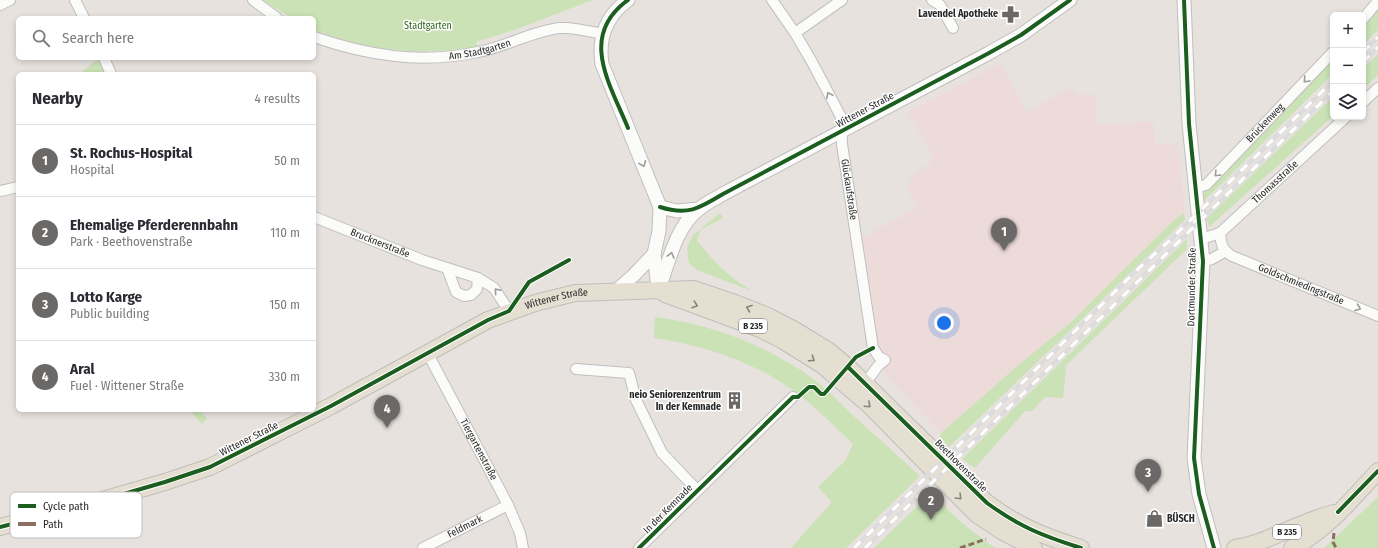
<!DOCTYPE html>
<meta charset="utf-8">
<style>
body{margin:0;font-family:"Fira Sans Condensed",sans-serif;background:#f7f7f7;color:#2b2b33}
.controls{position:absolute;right:12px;top:12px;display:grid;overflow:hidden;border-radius:6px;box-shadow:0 2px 6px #0003}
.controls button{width:36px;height:36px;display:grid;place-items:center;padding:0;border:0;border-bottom:1px solid #e1e1e2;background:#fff;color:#2b2b33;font:20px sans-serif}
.you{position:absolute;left:944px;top:323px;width:14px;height:14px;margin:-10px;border:3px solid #fff;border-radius:50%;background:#1a73e8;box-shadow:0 0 0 6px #1a73e833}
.badge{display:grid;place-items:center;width:26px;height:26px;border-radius:50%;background:#6b6967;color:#fff;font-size:13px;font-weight:700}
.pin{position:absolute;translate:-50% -33px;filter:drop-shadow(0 1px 2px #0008)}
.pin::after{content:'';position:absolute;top:21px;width:14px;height:12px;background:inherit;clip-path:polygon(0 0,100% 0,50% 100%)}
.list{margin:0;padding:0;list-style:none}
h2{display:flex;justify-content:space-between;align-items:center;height:52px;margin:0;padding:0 16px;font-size:17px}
h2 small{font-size:13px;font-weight:400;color:#7c7c81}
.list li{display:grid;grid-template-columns:26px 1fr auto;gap:12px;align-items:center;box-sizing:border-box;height:72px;padding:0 16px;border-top:1px solid #e1e1e2}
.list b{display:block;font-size:15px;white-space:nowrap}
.list p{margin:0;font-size:13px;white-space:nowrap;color:#7c7c81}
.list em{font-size:13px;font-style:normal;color:#7c7c81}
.icon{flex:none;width:22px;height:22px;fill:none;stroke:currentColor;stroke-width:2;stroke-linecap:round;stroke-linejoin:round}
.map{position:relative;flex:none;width:1378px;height:548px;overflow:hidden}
.search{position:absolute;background:#fff;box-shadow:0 2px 6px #0003;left:16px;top:16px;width:300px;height:44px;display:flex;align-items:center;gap:10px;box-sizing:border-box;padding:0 14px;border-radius:6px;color:#7c7c81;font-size:15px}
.panel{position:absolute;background:#fff;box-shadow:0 2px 6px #0003;left:16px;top:72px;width:300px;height:340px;border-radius:6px}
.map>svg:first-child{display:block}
.medical{fill:#eddbda}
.green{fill:#cae2b5}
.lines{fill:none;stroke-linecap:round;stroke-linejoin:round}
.minor-casing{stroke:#c0bebf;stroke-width:12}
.tertiary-casing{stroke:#c0bebf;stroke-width:15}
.primary-casing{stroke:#bfbdbc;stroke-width:18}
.minor{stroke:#fbfbfa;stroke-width:10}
.tertiary{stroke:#fbfbfa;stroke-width:13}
.primary{stroke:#e5dfd2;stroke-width:16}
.rail-casing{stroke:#dcdcde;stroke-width:4.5}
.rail{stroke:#fff;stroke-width:3;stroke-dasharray:9;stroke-linecap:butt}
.quiet{stroke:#8d6e63;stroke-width:3;stroke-dasharray:6 3;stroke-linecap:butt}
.cycleway-casing{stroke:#fff;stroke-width:6}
.cycleway{stroke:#1b5e20;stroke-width:4}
.oneway{stroke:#9c9c9c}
.oneway2{stroke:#86847d}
.labels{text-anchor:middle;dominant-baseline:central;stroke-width:3;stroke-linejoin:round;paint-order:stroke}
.shield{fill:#fff;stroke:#686868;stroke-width:1}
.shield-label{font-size:9px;font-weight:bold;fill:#282828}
.poi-label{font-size:10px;font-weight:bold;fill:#282828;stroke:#fff;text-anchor:end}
.park-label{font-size:10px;fill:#2c6419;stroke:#fff}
.street-label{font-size:10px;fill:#282828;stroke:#fff}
.key{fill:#fff;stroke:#bebebe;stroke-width:1}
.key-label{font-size:11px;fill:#282828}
</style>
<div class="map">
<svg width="1378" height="548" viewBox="0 0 1378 548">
<rect width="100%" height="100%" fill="#e7e2dd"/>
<!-- medical -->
<polygon class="medical" points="1001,63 1027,112 1072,87 1076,95 1095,94 1097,125 1153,121 1155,144 1178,143 1185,213 1173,221 1069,324 1016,367 941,433 885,375 879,350 863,237 917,208 907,189 910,180 913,175 931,162 933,159 908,112"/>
<!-- green -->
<g class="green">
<path d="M 263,0 L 592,0 L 523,27 L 476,42 L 478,47 C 417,56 371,51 314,30 L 314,18 L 291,18 Z"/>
<polygon points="1378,4 1378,30 1363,45 1363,22"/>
<polygon points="1378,54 1378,75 1363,89 1363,68"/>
<polygon points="1333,56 1333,74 1204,201 1203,195 1206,190"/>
<polygon points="98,59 105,74 79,74"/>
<polygon points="1333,97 1333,116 1209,227 1207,218"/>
<path d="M 720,213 L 723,218 L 700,230 L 697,241 C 714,262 729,277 752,291 L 697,270 L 689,263 L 687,248 L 693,235 Z"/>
<polygon points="1184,213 1185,220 949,447 940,436 941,433 1016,367 1069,324 1173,221"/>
<polygon points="1187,239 1187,249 1064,367 1066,367 1063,398 1045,397 1032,411 1025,411 975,468 962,459"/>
<path d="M 655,317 C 711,324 766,345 812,378 C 828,390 842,405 857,419 C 878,438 899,457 920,476 L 846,548 L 791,548 L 832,502 L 818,487 L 845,461 L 853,444 C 835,427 818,409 798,394 C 757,363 705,345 654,338 Z"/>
<polygon points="190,410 200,410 207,419 202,424"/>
<polygon points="932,489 950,512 968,528 995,548 874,548 929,495"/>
<polygon points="1378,497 1378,548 1324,548"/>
</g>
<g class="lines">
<defs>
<g id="minor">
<polyline points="75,0 84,18"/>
<polyline points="253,0 277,18"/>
<path id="s1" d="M 772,0 L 795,33 L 812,62 L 841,117 L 842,144 L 873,348 L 879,357 L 885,360 L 878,366 L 866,382"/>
<polyline points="932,0 940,5 953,28"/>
<polyline points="0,5 10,0"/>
<polyline points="1363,19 1378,1"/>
<polyline points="795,33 842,0"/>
<path id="s2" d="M 314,37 C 369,56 421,64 478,52 C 506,47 532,31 560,28 C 574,27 588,31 602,34"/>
<polyline points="104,58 111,74"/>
<polyline points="1363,102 1378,88"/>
<path id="s3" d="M 1194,188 L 1206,185 L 1333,52"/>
<polyline points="0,191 18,187"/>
<path id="s4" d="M 314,217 L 422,260 L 478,278 L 494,288 L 509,311"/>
<path id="s5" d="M 1220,233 C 1221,244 1222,250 1232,256 L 1378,316"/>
<path id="s6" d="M 1201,239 L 1220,233 L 1346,117"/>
<polyline points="1203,261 1212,259 1224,252"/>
<polyline points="447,268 456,292 464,296 471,295 477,289 478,278"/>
<path id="s7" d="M 428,354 L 508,505 L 520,533 L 523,548"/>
<polyline points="576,369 629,373 636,400 662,453 697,490"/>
<path id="s8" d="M 423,548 L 508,505"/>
<polyline points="639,548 793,397"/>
</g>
<g id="tertiary">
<path d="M 628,0 C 606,16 598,37 602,64 L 660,207 L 659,231 L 654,254 L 658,288"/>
<polyline points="1184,0 1189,124 1203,261 1194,458 1199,494 1214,548"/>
<polyline points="660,207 677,211 698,209"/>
<polyline points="616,291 634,275 654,254"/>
<path d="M 658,292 C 668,265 675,227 699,209 C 706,203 715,199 723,194 L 989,53 L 1021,35 L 1070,0"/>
</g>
<g id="primary">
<polyline points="665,294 760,329 782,340 822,365 870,406 976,514 1003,532 1034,548"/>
<path id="s9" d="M 0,527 L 82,506 L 165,482 L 210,467 L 331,406 L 488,320 L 535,303 L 575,293 L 694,289 L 735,303 L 768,316 L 793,329 L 829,351 L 848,367 L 987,503 C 1020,527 1043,536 1081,548"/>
<path d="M 1235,548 C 1261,544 1281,532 1305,523 C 1314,519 1324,516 1334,513"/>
<path d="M 1292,548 C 1326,531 1353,498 1378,471"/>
</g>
</defs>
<!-- minor casing -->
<use href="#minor" class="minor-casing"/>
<!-- tertiary casing -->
<use href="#tertiary" class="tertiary-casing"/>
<!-- primary casing -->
<use href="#primary" class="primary-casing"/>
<!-- minor -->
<use href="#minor" class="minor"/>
<!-- tertiary -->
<use href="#tertiary" class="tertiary"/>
<!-- primary -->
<use href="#primary" class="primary"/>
<defs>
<g id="rail">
<polyline points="1363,52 1378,37"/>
<polyline points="1363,62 1378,47"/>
<polyline points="854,548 1139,268 1169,241 1333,81"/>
<polyline points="865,548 1333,91"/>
</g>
</defs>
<!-- rail casing -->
<use href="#rail" class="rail-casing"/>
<!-- rail -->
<use href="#rail" class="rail"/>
<!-- quiet -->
<g class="quiet">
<polyline points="1334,533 1333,542 1336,548"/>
<polyline points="960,548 986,539"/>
</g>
<defs>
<g id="cycleway">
<polyline points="1184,0 1189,124 1203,261 1194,458 1199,494 1214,548"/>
<path d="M 628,128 C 610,84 578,36 628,0"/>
<path d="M 660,207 C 688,216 700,208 723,194 L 989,53 L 1021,35 L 1070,0"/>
<path d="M 848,367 L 987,503 C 1020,527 1043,536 1081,548"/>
<polyline points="1338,512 1378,471"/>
<polyline points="0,527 82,506 165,482 210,467 331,406 488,320 509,311 529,282 569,260"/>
<polyline points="639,548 793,397 798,397 809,387 814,387 821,394 824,394 856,357 873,348"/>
</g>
</defs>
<!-- cycleway casing -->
<use href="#cycleway" class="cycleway-casing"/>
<!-- cycleway -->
<use href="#cycleway" class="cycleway"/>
</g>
<!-- one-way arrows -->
<defs><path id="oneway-chevron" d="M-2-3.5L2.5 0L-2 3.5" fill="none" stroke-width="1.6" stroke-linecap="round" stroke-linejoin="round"/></defs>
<g class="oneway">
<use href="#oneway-chevron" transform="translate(1306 80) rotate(133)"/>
<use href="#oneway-chevron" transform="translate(829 95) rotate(-117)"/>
<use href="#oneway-chevron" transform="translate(643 164) rotate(68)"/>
<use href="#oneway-chevron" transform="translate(1217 174) rotate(135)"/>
<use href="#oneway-chevron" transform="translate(671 255) rotate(-75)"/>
<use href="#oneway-chevron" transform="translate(497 291) rotate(-131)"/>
<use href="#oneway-chevron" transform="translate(1358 308) rotate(22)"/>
</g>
<g class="oneway2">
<use href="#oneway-chevron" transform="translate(695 305) rotate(19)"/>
<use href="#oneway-chevron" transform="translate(749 308) rotate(-159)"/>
<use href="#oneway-chevron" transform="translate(812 359) rotate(34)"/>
<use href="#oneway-chevron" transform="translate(868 405) rotate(43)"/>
<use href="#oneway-chevron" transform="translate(959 497) rotate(45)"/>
</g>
<!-- icons -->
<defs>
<symbol id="pharmacy-bare" viewBox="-9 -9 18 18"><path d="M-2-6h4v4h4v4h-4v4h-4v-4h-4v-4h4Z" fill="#6b6967" stroke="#fff" stroke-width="2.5" paint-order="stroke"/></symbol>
<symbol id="building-bare" viewBox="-9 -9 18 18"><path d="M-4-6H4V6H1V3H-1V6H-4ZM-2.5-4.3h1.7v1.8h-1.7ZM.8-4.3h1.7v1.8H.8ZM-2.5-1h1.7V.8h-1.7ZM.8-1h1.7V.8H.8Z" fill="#6b6967" stroke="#fff" stroke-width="2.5" paint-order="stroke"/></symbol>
<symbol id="shop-bare" viewBox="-9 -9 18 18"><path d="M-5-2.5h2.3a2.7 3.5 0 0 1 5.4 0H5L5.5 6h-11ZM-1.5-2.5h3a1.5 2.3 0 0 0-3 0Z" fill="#6b6967" stroke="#fff" stroke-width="2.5" paint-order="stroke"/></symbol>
</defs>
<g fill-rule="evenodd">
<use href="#pharmacy-bare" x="998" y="2" width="25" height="25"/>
<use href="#building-bare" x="722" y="388" width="25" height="25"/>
<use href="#shop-bare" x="1142" y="506" width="25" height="25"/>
</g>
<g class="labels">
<!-- shield labels -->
<g class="shield">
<rect x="739" y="319" width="28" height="14" rx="3"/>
<rect x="1273" y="525" width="28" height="14" rx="3"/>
</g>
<g class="shield-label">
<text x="753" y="326">B 235</text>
<text x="1287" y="532">B 235</text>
</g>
<!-- poi labels -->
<g class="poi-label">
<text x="998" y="14">Lavendel Apotheke</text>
<text x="721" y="395">neio Seniorenzentrum<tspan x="721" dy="12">In der Kemnade</tspan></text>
<text x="1167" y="519" text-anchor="start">BÜSCH</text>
</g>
<!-- park labels -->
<g class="park-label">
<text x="428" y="26">Stadtgarten</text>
</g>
<!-- street labels -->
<g class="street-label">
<text stroke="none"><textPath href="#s2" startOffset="169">Am Stadtgarten</textPath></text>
<text transform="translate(865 110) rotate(-28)">Wittener Straße</text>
<text stroke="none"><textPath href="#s3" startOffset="98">Brückenweg</textPath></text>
<text stroke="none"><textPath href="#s6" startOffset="95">Thomasstraße</textPath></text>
<text stroke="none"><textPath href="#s1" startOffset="209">Glückaufstraße</textPath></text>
<text stroke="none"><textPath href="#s4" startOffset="71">Brucknerstraße</textPath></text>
<text stroke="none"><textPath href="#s5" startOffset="102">Goldschmiedingstraße</textPath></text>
<text transform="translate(1192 287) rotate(-89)">Dortmunder Straße</text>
<text stroke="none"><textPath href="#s9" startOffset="605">Wittener Straße</textPath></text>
<text transform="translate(249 439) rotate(-27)">Wittener Straße</text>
<text stroke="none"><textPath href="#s7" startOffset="108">Tiergartenstraße</textPath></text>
<text transform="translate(961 466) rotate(45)">Beethovenstraße</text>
<text transform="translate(668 509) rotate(-45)">In der Kemnade</text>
<text stroke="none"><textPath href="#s8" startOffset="47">Feldmark</textPath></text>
</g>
</g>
<!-- legend -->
<rect x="10" y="492" width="132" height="46" rx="6" class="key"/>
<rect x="18" y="504" width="18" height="4" fill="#1b5e20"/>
<rect x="18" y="522" width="18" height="4" fill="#8d6e63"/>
<g class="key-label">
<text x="43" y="510">Cycle path</text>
<text x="43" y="528">Path</text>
</g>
</svg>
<div class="controls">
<button>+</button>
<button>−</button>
<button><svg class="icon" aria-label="layers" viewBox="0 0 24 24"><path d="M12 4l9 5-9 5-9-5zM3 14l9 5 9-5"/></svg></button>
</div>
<div class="you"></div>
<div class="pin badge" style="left:1004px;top:251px">1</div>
<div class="pin badge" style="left:931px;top:520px">2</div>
<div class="pin badge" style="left:1148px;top:492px">3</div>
<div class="pin badge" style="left:387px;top:428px">4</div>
<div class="search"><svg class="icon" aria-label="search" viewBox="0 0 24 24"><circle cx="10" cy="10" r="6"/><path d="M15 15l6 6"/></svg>Search here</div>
<section class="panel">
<h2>Nearby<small>4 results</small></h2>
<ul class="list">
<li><span class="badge">1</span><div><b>St. Rochus-Hospital</b><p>Hospital</p></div><em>50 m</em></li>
<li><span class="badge">2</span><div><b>Ehemalige Pferderennbahn</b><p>Park · Beethovenstraße</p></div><em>110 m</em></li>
<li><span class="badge">3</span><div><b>Lotto Karge</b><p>Public building</p></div><em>150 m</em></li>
<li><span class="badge">4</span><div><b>Aral</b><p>Fuel · Wittener Straße</p></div><em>330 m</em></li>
</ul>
</section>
</div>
